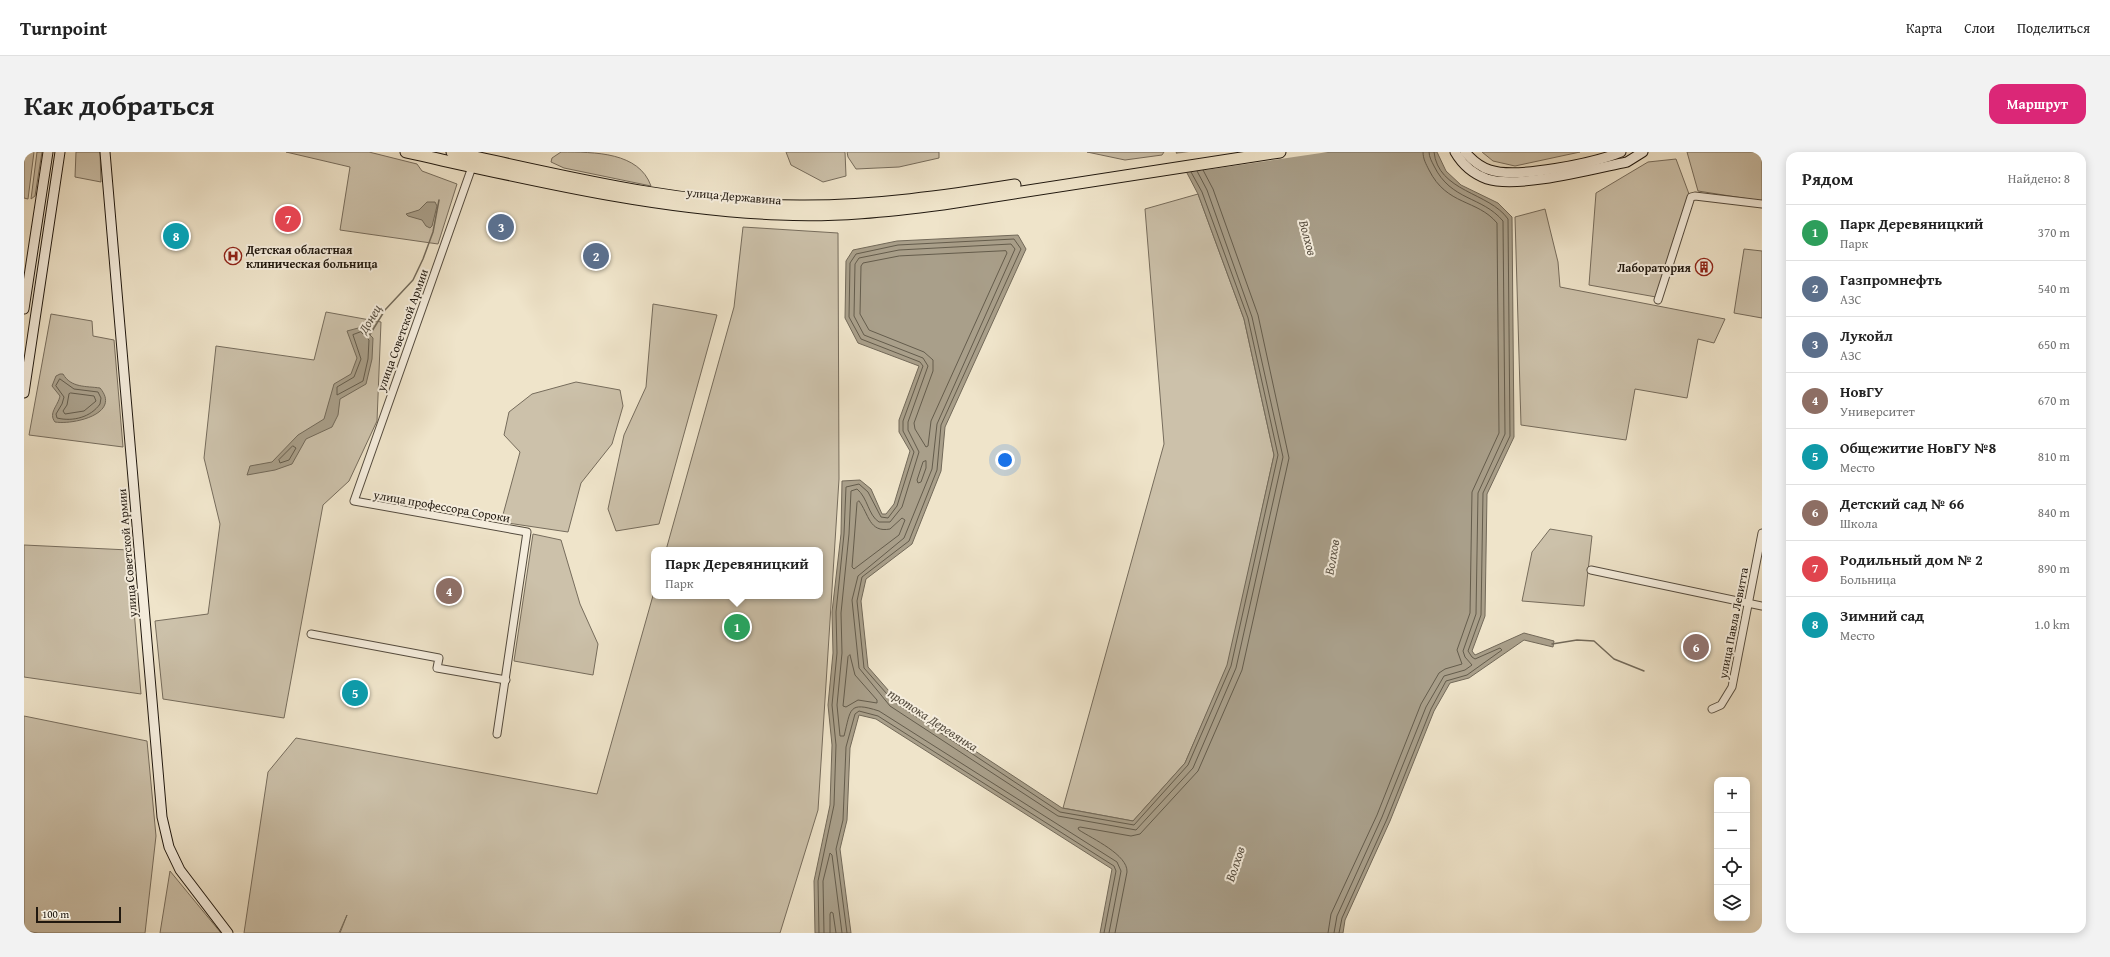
<!DOCTYPE html>
<html lang="ru">
<meta charset="utf-8">
<style>
body{margin:0;font-family:"Gentium Book Plus",serif;background:#f2f2f2;color:#222}
.controls{position:absolute;right:12px;bottom:12px;display:grid;overflow:hidden;border-radius:8px;box-shadow:0 2px 10px #0003}
.controls button{width:36px;height:36px;display:grid;place-items:center;padding:0;border:0;border-bottom:1px solid #e0e0e0;background:#fff;color:#222;font:20px sans-serif}
.scale{position:absolute;left:12px;bottom:10px;width:85px;box-sizing:border-box;padding-left:4px;border:2px solid #20180f;border-top:0;font-size:11px;line-height:14px;white-space:nowrap;color:#20180f;-webkit-text-stroke:3px #f5eddd;paint-order:stroke}
.you{position:absolute;left:981px;top:308px;width:14px;height:14px;margin:-10px;border:3px solid #fff;border-radius:50%;background:#1a73e8;box-shadow:0 0 0 6px #1a73e833}
.badge{display:grid;place-items:center;width:26px;height:26px;border-radius:50%;background:#db2777;color:#fff;font-size:13px;font-weight:700}
.pin{position:absolute;translate:-50% -50%;border:2px solid #fff;box-shadow:0 1px 4px #0006}
.popup{position:absolute;left:627px;top:395px;width:172px;height:52px;box-sizing:border-box;display:grid;place-content:center;border-radius:8px;background:#fff;filter:drop-shadow(0 1px 3px #0005);font-size:13px;white-space:nowrap;color:#767676}
.popup b{font-size:15px;color:#222}
.popup::after{content:'';position:absolute;left:50%;top:100%;margin-left:-8px;border:8px solid transparent;border-top-color:#fff}
.list{margin:0;padding:0;list-style:none}
h2{display:flex;justify-content:space-between;align-items:center;height:52px;margin:0;padding:0 16px;font-size:17px}
h2 small{font-size:13px;font-weight:400;color:#767676}
.list li{display:grid;grid-template-columns:26px 1fr auto;gap:12px;align-items:center;box-sizing:border-box;height:56px;padding:0 16px;border-top:1px solid #e0e0e0}
.list b{display:block;font-size:15px;white-space:nowrap}
.list p{margin:0;font-size:13px;white-space:nowrap;color:#767676}
.list em{font-size:13px;font-style:normal;color:#767676}
.icon{flex:none;width:22px;height:22px;fill:none;stroke:currentColor;stroke-width:2;stroke-linecap:round;stroke-linejoin:round}
.map{position:relative;flex:none;width:1738px;height:781px;overflow:hidden;border-radius:12px}
header{display:flex;align-items:center;gap:24px;box-sizing:border-box;height:56px;padding:0 20px;background:#fff;border-bottom:1px solid #e0e0e0}
header strong{font-size:19px}
nav{display:flex;gap:22px;margin-inline-start:auto;font-size:14px}
.intro{display:flex;align-items:center;justify-content:space-between;box-sizing:border-box;height:96px;padding:0 24px}
h1{margin:0;font-size:28px}
.button{padding:10px 18px;border-radius:12px;background:#db2777;color:#fff;font-size:14px;font-weight:700}
main{display:flex;gap:24px;padding:0 24px}
aside{flex:1;background:#fff;border-radius:12px;box-shadow:0 2px 10px #0003}
.map>svg:first-child{display:block}
.green{fill:#ccc1aa;stroke:#766c5c}
.water{fill:#a99f8a;stroke:#726959}
.pier{fill:#efe4ca}
.lines{fill:none;stroke-linecap:round;stroke-linejoin:round}
.shore{stroke:#645c4c;stroke-width:1}
.stream{stroke:#726959;stroke-width:1.5}
.street-casing{stroke:#544b3e;stroke-width:9}
.secondary-casing{stroke:#20180f;stroke-width:11}
.primary-casing{stroke:#20180f;stroke-width:13}
.street{stroke:#f5eddd;stroke-width:7}
.secondary{stroke:#f5eddd;stroke-width:9}
.primary{stroke:#efe4ca;stroke-width:11}
.labels{text-anchor:middle;dominant-baseline:central;stroke-width:4;stroke-linejoin:round;paint-order:stroke}
.street-label{font-size:12px;fill:#20180f;stroke:#f5eddd}
.poi-label{font-size:12px;font-weight:bold;fill:#20180f;stroke:#f5eddd;text-anchor:start}
.water-label{font-size:13px;font-style:italic;fill:#574e40;stroke:#f5eddd}
</style>
<header>
<strong>Turnpoint</strong>
<nav><a>Карта</a><a>Слои</a><a>Поделиться</a></nav>
</header>
<div class="intro"><h1>Как добраться</h1><a class="button">Маршрут</a></div>
<main>
<div class="map">
<svg width="1738" height="781" viewBox="0 0 1738 781">
<rect width="100%" height="100%" fill="#efe4ca"/>
<filter id="stains"><feTurbulence type="fractalNoise" baseFrequency=".005" numOctaves="4"/><feColorMatrix values="0 0 0 0 .2 0 0 0 0 .09 0 0 0 0 .02 0 0 0 .5 -.17"/></filter>
<radialGradient id="worn" r=".72"><stop offset=".6" stop-color="#630" stop-opacity="0"/><stop offset="1" stop-color="#630" stop-opacity=".3"/></radialGradient>
<!-- green -->
<g class="green">
<polygon points="0,0 10,0 4,47 0,46"/>
<polygon points="13,0 18,0 11,44 7,47"/>
<polygon points="52,0 76,0 77,30 51,25"/>
<polygon points="262,0 345,0 393,12 398,19 433,32 414,92 316,78 326,15"/>
<path d="M 537,0 C 571,0 615,0 627,34 L 540,16 L 527,10 L 528,6 Z"/>
<polygon points="762,0 821,0 822,24 799,30 767,13"/>
<polygon points="823,0 915,0 915,6 875,15 832,17 824,5"/>
<polygon points="1063,0 1140,0 1138,3 1101,8"/>
<polygon points="1458,0 1556,0 1491,14 1469,9"/>
<polygon points="1663,0 1738,0 1738,49 1674,39"/>
<polygon points="1652,7 1665,42 1632,145 1565,133 1572,41 1624,10"/>
<polygon points="1174,42 1220,167 1250,303 1204,513 1161,611 1109,669 1039,656 1140,292 1121,57"/>
<polygon points="1521,57 1534,110 1536,135 1701,167 1690,191 1674,187 1663,246 1611,237 1602,288 1497,273 1491,65"/>
<polygon points="719,75 814,81 815,327 794,658 756,781 316,781 323,763 315,781 220,781 244,620 272,586 573,642 630,440 630,444 796,444 796,398 642,398 710,155"/>
<polygon points="1720,97 1738,99 1738,166 1710,161"/>
<polygon points="629,152 693,163 635,372 592,379 584,357 600,283 622,235"/>
<polygon points="302,160 357,170 353,269 325,329 299,353 260,566 139,547 131,469 184,462 196,372 180,306 192,194 290,208"/>
<polygon points="27,162 68,169 69,184 90,188 99,295 5,283"/>
<polygon points="552,230 596,238 599,254 588,292 557,331 544,380 477,370 496,300 480,283 485,260 508,242"/>
<polygon points="1526,377 1568,384 1560,454 1498,449 1508,400"/>
<polygon points="509,382 537,388 556,452 574,492 569,523 490,509"/>
<polygon points="0,393 105,398 117,542 0,525"/>
<polygon points="0,564 123,589 132,684 121,781 14,781 0,779"/>
<polygon points="146,719 197,781 136,781"/>
</g>
<!-- water -->
<g class="water">
<polygon points="1152,0 1413,0 1422,19 1437,33 1474,51 1488,65 1490,285 1463,342 1461,464 1448,499 1451,503 1500,481 1530,489 1529,495 1500,488 1445,526 1426,531 1410,559 1366,669 1321,768 1319,781 1076,781 1088,717 852,567 835,563 826,596 823,668 816,697 827,781 791,781 790,729 806,653 808,593 804,553 809,501 808,460 817,382 818,329 836,328 847,337 858,362 862,362 870,352 886,299 875,280 875,268 895,214 834,191 821,166 822,109 829,98 873,89 994,83 1002,97 921,275 917,319 888,392 842,427 837,449 844,515 872,547 1038,656 1109,669 1161,611 1203,513 1250,303 1220,167 1174,42"/>
<polygon points="403,50 411,50 413,54 408,74 406,76 402,74 398,68 384,64 382,62 395,58"/>
<polygon points="338,175 349,186 348,207 342,232 316,247 314,263 308,275 282,287 268,312 251,318 223,323 226,314 248,310 274,283 300,267 310,232 327,222 333,206 323,179"/>
<path d="M 36,222 L 39,222 C 47,236 62,234 76,236 C 98,262 49,273 31,270 C 24,261 34,254 36,244 L 28,234 L 32,224 Z"/>
</g>
<!-- pier -->
<polygon class="pier" points="1165,0 1304,0 1161,21 1151,2"/>
<g class="lines">
<!-- shore -->
<g class="shore">
<polygon points="982,99 983,101 907,269 904,294 902,295 891,277 890,271 909,219 909,208 900,200 845,178 836,162 837,114 839,111 875,104"/>
<polygon points="337,180 345,188 344,207 339,229 313,243 313,235 330,225 337,207 329,183"/>
<path d="M 36,227 L 50,237 L 74,240 L 77,246 L 76,252 C 67,265 49,270 33,266 L 32,262 L 38,252 L 40,245 L 32,234 Z"/>
<polygon points="47,241 70,244 72,249 60,259 41,262 39,259 43,253 45,242"/>
<polygon points="269,294 272,296 265,308 256,311 255,308"/>
<polygon points="902,309 902,316 897,330 894,331 893,328 899,310"/>
<path d="M 835,349 C 845,362 845,381 866,377 L 878,366 L 881,368 L 875,383 L 830,417 L 828,415 L 833,351 Z"/>
<polygon points="826,503 831,523 853,548 853,551 834,548 822,555 819,554 824,505"/>
<polyline points="795,781 794,729 810,653 812,593 808,553 813,501 812,460 820,382 822,335 835,332 844,340 857,365 864,366 873,354 890,300 879,279 879,269 899,214 896,210 837,187 825,165 826,111 832,102 874,93 990,87 997,97 917,273 913,318 885,389 838,425 833,449 840,516 870,550 1036,660 1110,673 1164,613 1207,514 1254,303 1224,166 1178,40 1167,20"/>
<polyline points="800,781 799,729 806,701 808,703 818,781"/>
<polyline points="806,781 806,762 807,760 809,761 812,781"/>
<polyline points="823,781 812,697 819,668 822,595 831,562 835,559 854,564 1090,714 1092,719 1080,781"/>
<path d="M 1085,781 L 1097,719 L 1093,710 L 855,559 C 824,549 827,557 820,584 L 816,584 L 813,553 L 818,501 L 817,461 L 825,382 L 827,339 L 833,337 C 844,346 844,363 855,370 L 866,370 L 878,355 L 895,300 L 884,278 L 884,270 L 904,214 L 899,206 L 840,183 L 830,164 L 831,112 L 835,106 L 875,98 L 987,92 L 991,97 L 913,272 L 908,317 L 880,386 L 834,424 L 828,448 L 835,516 L 866,554 L 1034,664 L 1112,678 L 1169,616 L 1212,516 L 1259,305 L 1228,165 L 1183,38 L 1173,19"/>
<path d="M 1091,781 L 1103,720 C 1104,703 1069,687 1055,678 L 1054,676 L 1056,675 L 1107,684 L 1116,682 L 1174,619 L 1218,518 L 1265,306 L 1234,163 L 1189,37 L 1179,18"/>
<path d="M 1304,781 L 1307,762 L 1353,663 L 1397,552 L 1415,521 L 1421,517 L 1438,512 L 1433,498 L 1446,461 L 1448,340 L 1475,281 L 1473,71 C 1453,47 1423,54 1405,18 C 1402,12 1399,7 1399,0"/>
<path d="M 1310,781 L 1313,764 L 1358,665 L 1402,555 L 1420,524 L 1441,518 L 1448,513 L 1441,505 L 1439,499 L 1452,462 L 1454,341 L 1481,282 L 1479,69 C 1458,44 1427,49 1410,14 C 1408,10 1405,5 1405,0"/>
<path d="M 1315,781 L 1318,766 L 1363,667 L 1407,557 L 1422,529 L 1443,523 L 1478,498 L 1476,496 L 1451,507 L 1448,505 L 1444,499 L 1457,463 L 1459,341 L 1486,284 L 1484,67 C 1465,40 1414,40 1410,0"/>
</g>
<!-- stream -->
<g class="stream">
<polyline points="345,184 361,158 389,128 399,107 409,80 415,48"/>
<polyline points="1528,492 1553,488 1570,489 1590,507 1620,519"/>
</g>
<defs>
<g id="street">
<polyline points="448,15 330,349 503,380 473,582"/>
<polyline points="1634,148 1667,45 1671,44 1738,52"/>
<polyline points="1567,418 1738,454"/>
<polyline points="287,482 415,506 413,516 482,528"/>
<polyline points="1688,557 1697,553 1708,535 1738,381"/>
</g>
<g id="secondary">
<polyline points="81,0 138,665 145,695 156,718 204,781"/>
<path d="M 1431,0 C 1438,12 1449,22 1463,27 C 1494,37 1569,17 1603,10 L 1619,0"/>
<path d="M 1441,0 C 1448,8 1456,15 1466,18 C 1493,27 1570,11 1597,0"/>
<polyline points="0,157 24,0"/>
<polyline points="0,241 36,0"/>
</g>
<g id="primary">
<path d="M 382,0 C 505,27 629,57 755,62 C 810,65 865,59 919,52 L 1256,0"/>
<path d="M 428,0 C 543,25 662,55 781,54 C 851,54 922,44 991,33"/>
</g>
</defs>
<!-- street casing -->
<use href="#street" class="street-casing"/>
<!-- secondary casing -->
<use href="#secondary" class="secondary-casing"/>
<!-- primary casing -->
<use href="#primary" class="primary-casing"/>
<!-- street -->
<use href="#street" class="street"/>
<!-- secondary -->
<use href="#secondary" class="secondary"/>
<!-- primary -->
<use href="#primary" class="primary"/>
</g>
<!-- icons -->
<defs>
<symbol id="hospital-ring" viewBox="-11 -11 22 22"><circle r="9.5" fill="#f5eddd" stroke="#8f2418" stroke-width="1.5"/><path d="M-5-5h3v3.5h4V-5h3V5h-3V1.5h-4V5h-3Z" fill="#8f2418"/></symbol>
<symbol id="building-ring" viewBox="-11 -11 22 22"><circle r="9.5" fill="#f5eddd" stroke="#8f2418" stroke-width="1.5"/><path d="M-4-6H4V6H1V3H-1V6H-4ZM-2.5-4.3h1.7v1.8h-1.7ZM.8-4.3h1.7v1.8H.8ZM-2.5-1h1.7V.8h-1.7ZM.8-1h1.7V.8H.8Z" fill="#8f2418"/></symbol>
</defs>
<g fill-rule="evenodd">
<use href="#hospital-ring" x="199" y="94" width="20" height="20"/>
<use href="#building-ring" x="1670" y="105" width="20" height="20"/>
</g>
<g class="labels">
<!-- street labels -->
<g class="street-label">
<text transform="translate(710 44) rotate(5)">улица Державина</text>
<text transform="translate(378 178) rotate(-70)">улица Советской Армии</text>
<text transform="translate(418 354) rotate(10)">улица профессора Сороки</text>
<text transform="translate(103 401) rotate(-95)">улица Советской Армии</text>
<text transform="translate(1709 471) rotate(-79)">улица Павла Левитта</text>
</g>
<!-- poi labels -->
<g class="poi-label">
<text x="222" y="97">Детская областная<tspan x="222" dy="14">клиническая больница</tspan></text>
<text x="1667" y="115" text-anchor="end">Лаборатория</text>
</g>
<!-- water labels -->
<g class="water-label">
<text transform="translate(1284 86) rotate(75)">Волхов</text>
<text transform="translate(346 167) rotate(-59)">Донец</text>
<text transform="translate(1308 405) rotate(-80)">Волхов</text>
<text transform="translate(909 568) rotate(33)">протока Деревянка</text>
<text transform="translate(1211 712) rotate(-71)">Волхов</text>
</g>
</g>
<rect width="100%" height="100%" filter="url(#stains)"/>
<rect width="100%" height="100%" fill="url(#worn)"/>
</svg>
<div class="controls">
<button>+</button>
<button>−</button>
<button><svg class="icon" aria-label="locate" viewBox="0 0 24 24"><circle cx="12" cy="12" r="6"/><path d="M12 2v4M12 18v4M2 12h4M18 12h4"/></svg></button>
<button><svg class="icon" aria-label="layers" viewBox="0 0 24 24"><path d="M12 4l9 5-9 5-9-5zM3 14l9 5 9-5"/></svg></button>
</div>
<div class="scale">100 m</div>
<div class="you"></div>
<div class="pin badge" style="left:713px;top:475px;background:#2e9e5b">1</div>
<div class="popup"><b>Парк Деревяницкий</b>Парк</div>
<div class="pin badge" style="left:572px;top:104px;background:#5c6f8a">2</div>
<div class="pin badge" style="left:477px;top:75px;background:#5c6f8a">3</div>
<div class="pin badge" style="left:425px;top:439px;background:#8d6e63">4</div>
<div class="pin badge" style="left:331px;top:541px;background:#0f9aa8">5</div>
<div class="pin badge" style="left:1672px;top:495px;background:#8d6e63">6</div>
<div class="pin badge" style="left:264px;top:67px;background:#e0444e">7</div>
<div class="pin badge" style="left:152px;top:84px;background:#0f9aa8">8</div>
</div>
<aside>
<h2>Рядом<small>Найдено: 8</small></h2>
<ul class="list">
<li><span class="badge" style="background:#2e9e5b">1</span><div><b>Парк Деревяницкий</b><p>Парк</p></div><em>370 m</em></li>
<li><span class="badge" style="background:#5c6f8a">2</span><div><b>Газпромнефть</b><p>АЗС</p></div><em>540 m</em></li>
<li><span class="badge" style="background:#5c6f8a">3</span><div><b>Лукойл</b><p>АЗС</p></div><em>650 m</em></li>
<li><span class="badge" style="background:#8d6e63">4</span><div><b>НовГУ</b><p>Университет</p></div><em>670 m</em></li>
<li><span class="badge" style="background:#0f9aa8">5</span><div><b>Общежитие НовГУ №8</b><p>Место</p></div><em>810 m</em></li>
<li><span class="badge" style="background:#8d6e63">6</span><div><b>Детский сад № 66</b><p>Школа</p></div><em>840 m</em></li>
<li><span class="badge" style="background:#e0444e">7</span><div><b>Родильный дом № 2</b><p>Больница</p></div><em>890 m</em></li>
<li><span class="badge" style="background:#0f9aa8">8</span><div><b>Зимний сад</b><p>Место</p></div><em>1.0 km</em></li>
</ul>
</aside>
</main>
